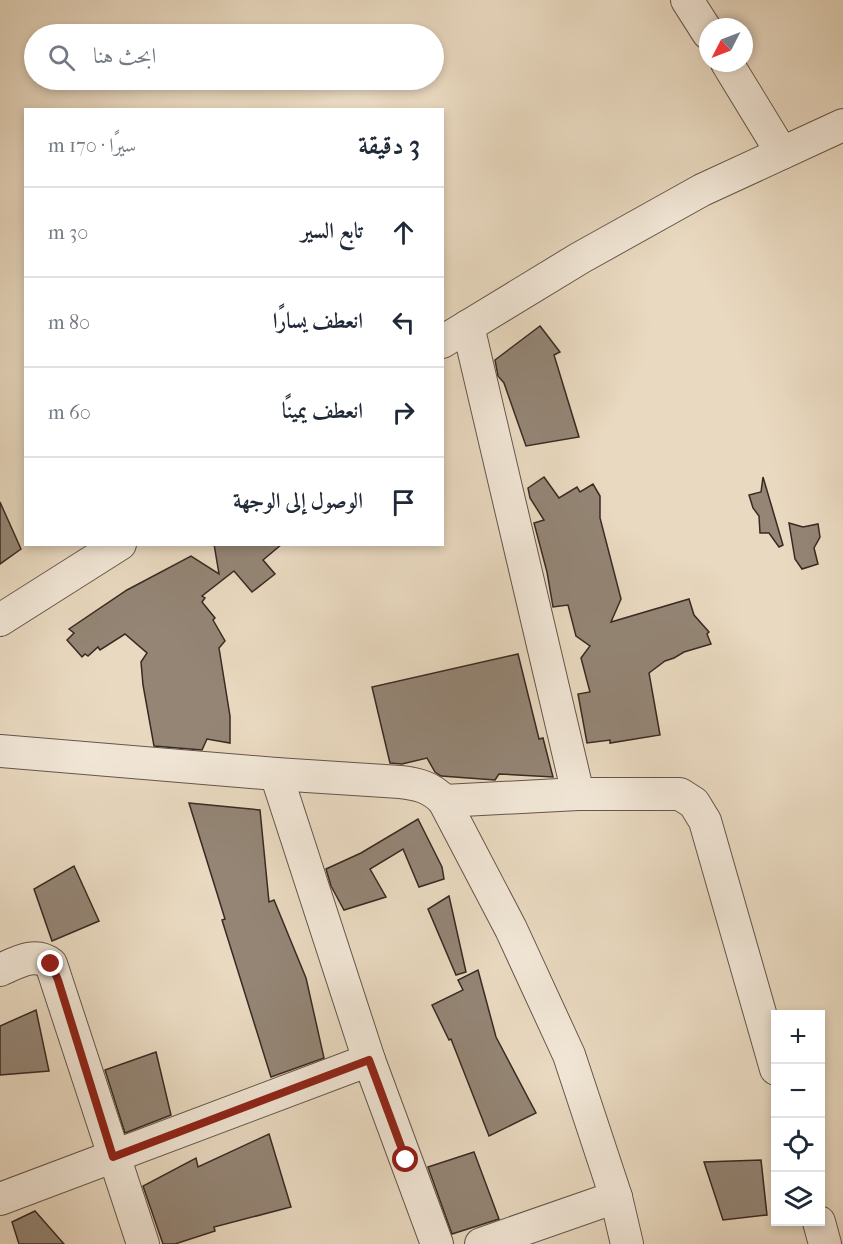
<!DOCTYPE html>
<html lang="ar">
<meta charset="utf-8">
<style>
body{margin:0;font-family:"IM FELL French Canon",Amiri,serif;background:#f6f6f7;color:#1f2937;direction:rtl}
.controls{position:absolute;right:18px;bottom:18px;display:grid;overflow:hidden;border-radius:0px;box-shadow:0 3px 9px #0003}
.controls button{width:54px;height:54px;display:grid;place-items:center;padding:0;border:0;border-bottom:2px solid #e0e1e3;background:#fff;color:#1f2937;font:30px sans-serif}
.compass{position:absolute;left:699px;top:18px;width:54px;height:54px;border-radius:50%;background:#fff;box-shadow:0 3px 9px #0003;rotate:228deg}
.stop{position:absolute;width:18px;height:18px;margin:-14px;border:4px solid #8f2418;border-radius:50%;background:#fff}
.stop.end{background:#8f2418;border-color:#fff;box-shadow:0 2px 6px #0008}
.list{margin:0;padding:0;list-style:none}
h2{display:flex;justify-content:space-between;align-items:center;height:78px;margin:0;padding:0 24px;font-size:26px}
h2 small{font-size:20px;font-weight:400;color:#747a83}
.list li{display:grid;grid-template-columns:39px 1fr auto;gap:18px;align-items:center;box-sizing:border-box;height:90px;padding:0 24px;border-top:2px solid #e0e1e3}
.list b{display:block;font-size:22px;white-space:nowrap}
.list em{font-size:20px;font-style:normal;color:#747a83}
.icon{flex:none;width:33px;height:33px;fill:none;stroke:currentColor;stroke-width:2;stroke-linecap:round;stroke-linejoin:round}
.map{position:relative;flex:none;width:843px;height:1244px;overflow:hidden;direction:ltr}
.search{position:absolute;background:#fff;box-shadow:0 3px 9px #0003;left:24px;top:24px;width:420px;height:66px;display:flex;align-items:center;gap:15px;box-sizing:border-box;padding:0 21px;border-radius:33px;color:#747a83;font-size:22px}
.panel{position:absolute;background:#fff;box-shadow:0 3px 9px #0003;left:24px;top:108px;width:420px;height:438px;border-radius:0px;direction:rtl}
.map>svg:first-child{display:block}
.building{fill:#948575;stroke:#382a23;stroke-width:1.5}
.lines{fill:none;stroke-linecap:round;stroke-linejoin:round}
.minor-casing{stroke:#64564a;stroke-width:34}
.minor{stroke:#f1e6d6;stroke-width:32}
.route{stroke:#8f2418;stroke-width:8}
</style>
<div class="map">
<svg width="843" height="1244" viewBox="0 0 843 1244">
<rect width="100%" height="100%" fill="#e9d9c0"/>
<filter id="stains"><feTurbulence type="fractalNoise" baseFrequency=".00333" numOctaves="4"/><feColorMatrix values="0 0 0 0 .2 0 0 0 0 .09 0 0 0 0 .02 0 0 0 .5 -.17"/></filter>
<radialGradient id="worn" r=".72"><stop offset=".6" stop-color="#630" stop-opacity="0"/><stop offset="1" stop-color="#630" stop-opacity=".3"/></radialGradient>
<!-- building -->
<g class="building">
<polygon points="540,326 560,352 554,355 579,437 526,446 504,383 498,376 495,360"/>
<polygon points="544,477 559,498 577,487 580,492 593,484 600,496 600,518 621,599 611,622 689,599 694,615 709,632 707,634 711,644 684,652 674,658 665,661 649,673 660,735 610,743 610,740 587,743 578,694 590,692 581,658 590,646 576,636 568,605 553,607 547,572 534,523 544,520 530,498 528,488"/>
<polygon points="763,477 783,545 779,547 769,533 760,533 759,516 753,508 749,495 761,492"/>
<polygon points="0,502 21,549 0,564"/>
<polygon points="789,523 803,527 818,524 820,537 814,548 818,564 802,569 795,559"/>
<polygon points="214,544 282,544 263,560 275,574 252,592 234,571 202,596 205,598 202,602 215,618 213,620 225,641 219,648 230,716 230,743 207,739 202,750 154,746 143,685 141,662 147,653 125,634 100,650 98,647 88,656 85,654 82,657 67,640 74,633 69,629 127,590 191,556 219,574"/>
<polygon points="518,654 539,739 543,738 553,777 499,774 495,780 441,776 435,772 427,758 402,764 390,763 372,687"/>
<polygon points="189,803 260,810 269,902 274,900 306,978 324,1058 271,1077 222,920 225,919"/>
<polygon points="418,819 442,867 444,879 419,887 403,849 370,869 386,897 344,910 331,886 326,869 361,853"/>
<polygon points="74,866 99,921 52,941 34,889"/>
<polygon points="449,896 466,972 456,975 428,909"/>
<polygon points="478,970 496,1037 536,1113 489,1136 451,1039 449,1040 432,1005 463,990 458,980"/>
<polygon points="36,1010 49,1071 0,1075 0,1026"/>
<polygon points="156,1052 171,1115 125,1133 105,1070"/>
<polygon points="269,1134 291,1207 214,1227 215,1231 175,1244 163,1244 143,1186 196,1158 198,1167"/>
<polygon points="474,1152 499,1219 452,1234 428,1167"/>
<polygon points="761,1160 767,1215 723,1220 704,1162"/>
<polygon points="35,1211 64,1244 19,1244 12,1222"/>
</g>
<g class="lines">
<defs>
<g id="minor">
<polyline points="687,0 708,33"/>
<polyline points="727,63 782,153"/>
<polyline points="468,326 578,794 680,794 694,803 705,821 776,1069"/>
<polyline points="442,342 580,258 702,190 843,125"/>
<polyline points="0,620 120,544"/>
<path d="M 0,751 L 276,774 L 400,782 C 418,784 431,787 444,801 L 511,929 L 569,1055 L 616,1197 L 627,1244"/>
<polyline points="276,774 369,1060"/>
<polyline points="444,801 578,794"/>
<path d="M 0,970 C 16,963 35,951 51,964 L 143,1244"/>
<polyline points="0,1199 369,1060 437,1244"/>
<polyline points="819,1222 825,1244"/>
<polyline points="481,1244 616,1197"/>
</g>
</defs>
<!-- minor casing -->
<use href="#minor" class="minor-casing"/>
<!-- minor -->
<use href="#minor" class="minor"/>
</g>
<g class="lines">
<!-- route -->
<polyline class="route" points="51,964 58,980 113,1157 369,1060 406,1160"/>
</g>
<rect width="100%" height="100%" filter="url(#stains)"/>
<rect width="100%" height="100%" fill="url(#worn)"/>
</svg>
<div class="controls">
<button>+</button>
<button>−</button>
<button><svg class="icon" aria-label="locate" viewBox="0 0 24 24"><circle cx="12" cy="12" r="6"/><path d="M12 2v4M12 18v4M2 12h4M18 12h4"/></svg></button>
<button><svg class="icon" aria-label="layers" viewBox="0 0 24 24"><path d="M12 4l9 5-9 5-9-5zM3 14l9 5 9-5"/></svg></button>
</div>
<svg class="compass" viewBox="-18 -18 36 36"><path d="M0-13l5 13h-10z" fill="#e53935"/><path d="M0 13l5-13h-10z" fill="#747a83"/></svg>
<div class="stop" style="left:406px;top:1160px"></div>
<div class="stop end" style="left:51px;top:964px"></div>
<div class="search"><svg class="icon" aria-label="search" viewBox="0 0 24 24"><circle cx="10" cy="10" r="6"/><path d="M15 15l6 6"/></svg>ابحث هنا</div>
<section class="panel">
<h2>3 دقيقة<small>سيرًا · 170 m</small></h2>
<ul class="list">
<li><svg class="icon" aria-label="ahead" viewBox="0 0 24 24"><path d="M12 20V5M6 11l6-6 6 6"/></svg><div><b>تابع السير</b></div><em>30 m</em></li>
<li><svg class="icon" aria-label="left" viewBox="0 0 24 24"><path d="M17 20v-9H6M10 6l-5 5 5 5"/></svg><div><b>انعطف يسارًا</b></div><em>80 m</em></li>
<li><svg class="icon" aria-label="right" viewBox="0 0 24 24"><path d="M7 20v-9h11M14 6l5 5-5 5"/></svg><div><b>انعطف يمينًا</b></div><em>60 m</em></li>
<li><svg class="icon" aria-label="arrive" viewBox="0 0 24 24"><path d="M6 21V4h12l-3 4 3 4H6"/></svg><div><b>الوصول إلى الوجهة</b></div></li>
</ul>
</section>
</div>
